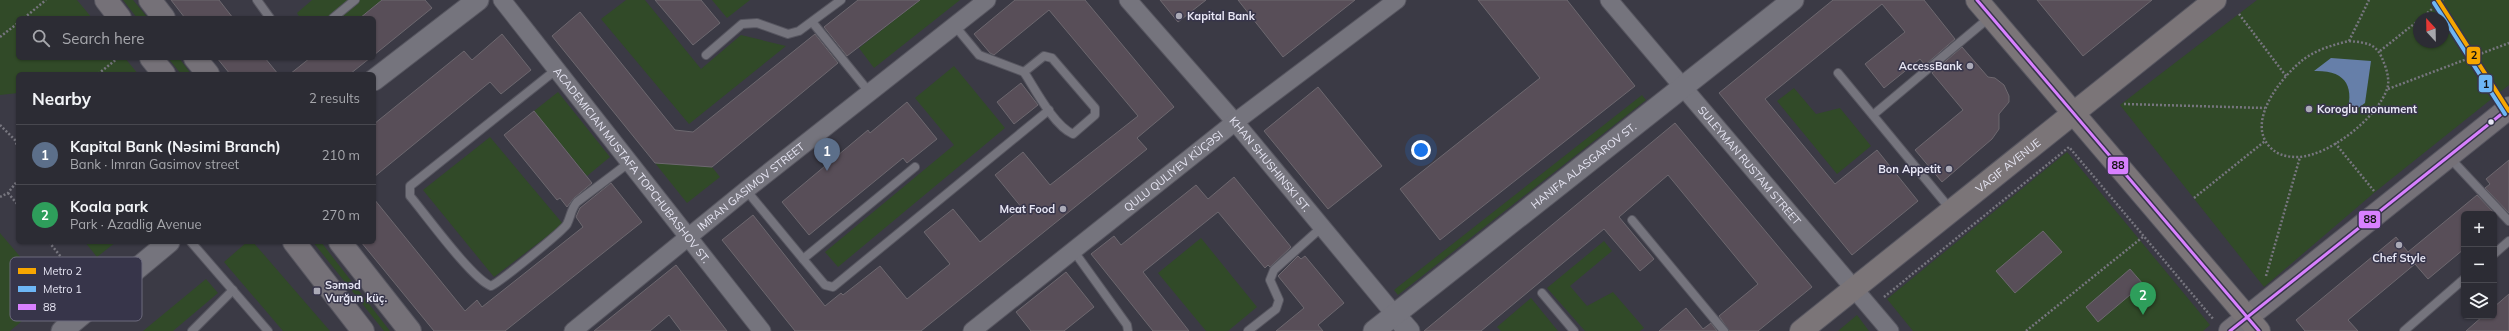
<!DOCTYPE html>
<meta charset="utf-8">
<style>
body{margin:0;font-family:Mulish,sans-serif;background:#34343c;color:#f1f3f6}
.controls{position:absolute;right:12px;bottom:12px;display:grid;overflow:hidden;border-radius:6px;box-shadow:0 1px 3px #0004}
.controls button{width:36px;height:36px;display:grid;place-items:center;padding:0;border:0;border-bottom:1px solid #48484f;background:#2c2c34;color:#f1f3f6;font:20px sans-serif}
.compass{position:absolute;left:2413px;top:12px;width:36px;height:36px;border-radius:50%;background:#2c2c34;box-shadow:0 1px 3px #0004;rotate:338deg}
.you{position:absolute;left:1421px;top:150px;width:14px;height:14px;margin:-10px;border:3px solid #fff;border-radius:50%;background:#1a73e8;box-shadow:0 0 0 6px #1a73e833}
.badge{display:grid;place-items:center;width:26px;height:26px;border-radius:50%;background:#8bbbb9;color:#fff;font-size:13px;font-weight:700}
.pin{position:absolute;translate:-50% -33px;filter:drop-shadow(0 1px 2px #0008)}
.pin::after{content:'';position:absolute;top:21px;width:14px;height:12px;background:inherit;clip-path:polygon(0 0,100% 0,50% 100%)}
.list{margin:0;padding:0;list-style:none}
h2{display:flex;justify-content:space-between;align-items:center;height:52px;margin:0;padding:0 16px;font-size:17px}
h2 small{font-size:13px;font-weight:400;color:#a6a7ac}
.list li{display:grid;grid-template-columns:26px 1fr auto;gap:12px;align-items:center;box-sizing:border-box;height:60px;padding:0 16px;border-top:1px solid #48484f}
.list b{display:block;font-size:15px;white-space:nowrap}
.list p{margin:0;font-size:13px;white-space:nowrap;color:#a6a7ac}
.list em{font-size:13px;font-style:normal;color:#a6a7ac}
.icon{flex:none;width:22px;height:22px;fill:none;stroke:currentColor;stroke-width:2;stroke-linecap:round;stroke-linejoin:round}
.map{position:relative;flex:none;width:2509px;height:331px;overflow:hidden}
.search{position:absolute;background:#2c2c34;box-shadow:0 1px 3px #0004;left:16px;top:16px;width:360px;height:44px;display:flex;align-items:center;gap:10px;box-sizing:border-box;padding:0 14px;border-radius:6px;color:#a6a7ac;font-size:15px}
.panel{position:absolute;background:#2c2c34;box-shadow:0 1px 3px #0004;left:16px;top:72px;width:360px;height:172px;border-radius:6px}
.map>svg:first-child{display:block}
.green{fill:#314a28;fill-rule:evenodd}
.water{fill:#667fa9}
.building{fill:#584e58;stroke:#6d686f}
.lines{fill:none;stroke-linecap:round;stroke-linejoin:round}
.service-casing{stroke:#575660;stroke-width:10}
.minor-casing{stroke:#575660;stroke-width:19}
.tertiary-casing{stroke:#575660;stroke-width:23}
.secondary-casing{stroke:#575660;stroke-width:24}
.primary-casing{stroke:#575660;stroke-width:24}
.path{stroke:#77767f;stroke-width:2.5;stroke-dasharray:2 2;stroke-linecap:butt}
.service{stroke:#75747d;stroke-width:8}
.minor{stroke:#75747d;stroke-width:17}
.tertiary{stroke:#75747d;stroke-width:21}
.secondary{stroke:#757178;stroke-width:22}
.primary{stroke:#7b7578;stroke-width:22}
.bus-1-casing{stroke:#37354a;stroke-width:6}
.bus-1{stroke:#d880ff;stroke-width:3}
.metro-1-casing{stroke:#37354a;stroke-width:7}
.metro-2-casing{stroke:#37354a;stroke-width:7}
.metro-1{stroke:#f7a600;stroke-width:4}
.metro-2{stroke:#6db6f5;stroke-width:4}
.poi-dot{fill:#abaab7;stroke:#37354a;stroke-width:1.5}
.bus-dot{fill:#e7e6f4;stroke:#37354a;stroke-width:1.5}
.labels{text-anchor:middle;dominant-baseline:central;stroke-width:3;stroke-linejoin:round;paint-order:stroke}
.poi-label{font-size:11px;font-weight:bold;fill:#e7e6f4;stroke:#37354a;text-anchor:start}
.street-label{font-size:11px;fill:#e7e6f4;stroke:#37354a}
.key{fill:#37354a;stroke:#6c6a7d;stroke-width:1}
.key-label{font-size:11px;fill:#e7e6f4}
.line-badge{stroke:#37354a;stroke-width:1.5}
.pale-badge-label{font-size:11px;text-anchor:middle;font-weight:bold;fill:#111}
</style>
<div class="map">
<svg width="2509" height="331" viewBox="0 0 2509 331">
<rect width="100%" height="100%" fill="#3b3a45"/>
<!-- green -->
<g class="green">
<polygon points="0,0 77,0 92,18 18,18 18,58 125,58 138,74 18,74 18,93 0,95"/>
<polygon points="123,0 133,0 148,18 137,18"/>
<polygon points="312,0 382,0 360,18 300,18 297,13"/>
<polygon points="626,0 645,0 701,69 741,35 786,46 689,124 601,19"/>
<polygon points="712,0 750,0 727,18"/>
<polygon points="920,0 960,0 874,68 859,48"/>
<path d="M 2257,0 L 2509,0 L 2509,85 L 2375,192 L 2264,287 L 2120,105 ZM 2419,18 L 2443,18 L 2443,42 L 2419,42 Z"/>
<polygon points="168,58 179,58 191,74 181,74"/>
<polygon points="954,66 1005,128 838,267 825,252 954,145 915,98"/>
<polygon points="1794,88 1816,114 1840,108 1871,146 1837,174 1777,101"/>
<polygon points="558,92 610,157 587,176 534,111"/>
<polygon points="1642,95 1646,100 1398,295 1394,290"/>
<polygon points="490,137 563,224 494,277 423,190"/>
<polygon points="2067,152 2210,325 2203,331 1913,331 1887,299"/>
<polygon points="655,163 712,167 720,177 687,203"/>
<polygon points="0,233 53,295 10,331 0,331"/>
<polygon points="1201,238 1257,307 1228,331 1206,331 1158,273"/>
<polygon points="1604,241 1612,251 1570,286 1587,306 1613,292 1644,328 1640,331 1585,331 1547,288"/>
<polygon points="85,242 116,242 97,257"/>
<polygon points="247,242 253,242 330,331 283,331 224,262"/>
<polygon points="313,242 321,242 390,331 384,331"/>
<polygon points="206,279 218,293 173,331 143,331"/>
<polygon points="1531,298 1558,331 1501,331 1497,327"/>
<polygon points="1857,315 1869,331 1838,331"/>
</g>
<!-- water -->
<path class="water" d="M 2331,58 L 2371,61 L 2365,103 L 2346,117 C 2355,87 2347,70 2314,71 Z"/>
<!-- building -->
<g class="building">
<polygon points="171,0 219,0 233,18 185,18"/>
<polygon points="382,0 425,0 432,8 374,55 374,18 360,18"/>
<polygon points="655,0 701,0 720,23 693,45"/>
<polygon points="858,0 920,0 847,56 824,27"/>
<polygon points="1015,0 1085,0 1174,107 1137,138 1147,149 921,331 795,331 722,240 753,215 825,306 841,293 843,295 880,266 907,299 950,264 924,232 953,209 980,242 1022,208 995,175 1023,152 1050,185 1138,116 1049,10 994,55 990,53 974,34"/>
<polygon points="1160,0 1206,0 1178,22"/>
<polygon points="1238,0 1355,0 1283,57"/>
<polygon points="1478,0 1567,0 1635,86 1440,240 1400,189 1540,78"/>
<polygon points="1833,0 1924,0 1955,39 1925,65 1920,59 1884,88 1865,64 1905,32 1882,4 1765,99 1835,184 1877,150 1918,201 1852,255 1719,93"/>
<polygon points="2037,0 2152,0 2083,56"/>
<polygon points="580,12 675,130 693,132 815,34 838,63 712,167 655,163 552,36"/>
<polygon points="502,34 531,70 501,94 490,82 374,177 374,124 464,51 472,60"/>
<polygon points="1962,47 1988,77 1995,78 2004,85 2009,96 2009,102 1999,114 1999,129 1992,139 1942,182 1915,150 1963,110 1932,73"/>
<polygon points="217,58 265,58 278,74 230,74"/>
<polygon points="310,58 370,58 350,74 290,74"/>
<polygon points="1021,83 1038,105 1014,124 997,102"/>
<polygon points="1318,87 1382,166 1328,209 1264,131"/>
<polygon points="907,102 937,139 907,163 903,158 809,235 782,202 868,130 870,133"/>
<polygon points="534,111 592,183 574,198 567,207 560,198 557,200 504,135"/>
<polygon points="1675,123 1812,287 1758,331 1729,331 1719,316 1758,284 1668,175 1619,217 1654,259 1640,271 1604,229 1481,331 1424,331"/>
<polygon points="2509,160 2509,213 2485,188 2490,184 2486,179"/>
<polygon points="1234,177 1291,247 1270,267 1268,265 1265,268 1218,212 1143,272 1189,331 1153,331 1091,254 1114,236 1121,245 1196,185 1208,199"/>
<polygon points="611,183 642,222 505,331 434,331 361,242 374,242 374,199 465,311 477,300 482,307 583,227 576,217 580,208"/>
<polygon points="2477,195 2495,214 2464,214 2464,249 2428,279 2415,264 2348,320 2358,331 2305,331 2296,320 2396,237 2408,252"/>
<polygon points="2043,231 2062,252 2015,293 1996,271"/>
<polygon points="1298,256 1301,259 1305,256 1344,303 1318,325 1323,331 1276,331 1304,308 1278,276"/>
<polygon points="676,265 727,331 681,331 669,315 650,331 594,331"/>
<polygon points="2130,269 2143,284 2098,322 2086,307"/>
<polygon points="1066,272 1094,307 1064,331 1031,331 1016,312"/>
<polygon points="2509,294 2509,331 2466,331 2483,316 2494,316 2494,307"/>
<polygon points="1686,308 1703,329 1711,323 1717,331 1659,331"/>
</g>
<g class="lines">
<defs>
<g id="service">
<polyline points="257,0 270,18"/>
<polyline points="333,18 355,0"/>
<polyline points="813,23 870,93"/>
<polyline points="955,26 979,55 1024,72"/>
<polyline points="706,55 742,24 757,23 788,34 799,31 841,0"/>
<path d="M 1044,56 L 1052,58 L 1095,108 L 1095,115 L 1073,134 C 1054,126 1035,89 1024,72 Z"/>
<path d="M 557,69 L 410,186 L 410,196 C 426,215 472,279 491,286 C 500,282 563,231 567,224 C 571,216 571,209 577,202 L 630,162"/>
<polyline points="1838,73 1951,210"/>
<polyline points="1873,115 1990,17"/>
<polyline points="2449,157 2509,221"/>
<polyline points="746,190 803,259 915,167"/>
<polyline points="1632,220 1724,331"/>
<polyline points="191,242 268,331"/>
<polyline points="1073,250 1127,325 1128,331"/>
<polyline points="2494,254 2509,241"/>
<polyline points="803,259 825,285 833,287 1049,110"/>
<polyline points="1542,293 1574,331"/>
<polyline points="192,331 233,290"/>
<polyline points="1248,331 1276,309 1279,300 1270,280 1274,270 1322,227"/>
<polyline points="2404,331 2464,279"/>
</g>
<g id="minor">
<path id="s1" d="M 502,0 L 762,331"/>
<path id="s2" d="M 1128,0 L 1235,122 L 1395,315"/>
<path id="s3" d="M 1609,0 L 1890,331"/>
<path id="s4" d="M 573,331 L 746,190 L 987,0"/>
<path id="s5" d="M 972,331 L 1235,122 L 1397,0"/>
</g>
<g id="tertiary">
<polyline points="374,80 478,0"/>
<polyline points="1395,315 1409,331"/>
<polyline points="62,331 169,242"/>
<path id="s6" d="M 1374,331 L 1793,0"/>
</g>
<g id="secondary">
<polyline points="106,0 120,18"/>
<polyline points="150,0 164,18"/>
<polyline points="151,58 164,74"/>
<polyline points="195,58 208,74"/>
<polyline points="294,242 363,331"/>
<polyline points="340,242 410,331"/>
<polyline points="2230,331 2509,108"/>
</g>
<g id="primary">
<polyline points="1977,0 2259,331"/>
<path id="s7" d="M 1801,331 L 2215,0"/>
</g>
</defs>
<!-- service casing -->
<use href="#service" class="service-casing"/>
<!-- minor casing -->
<use href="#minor" class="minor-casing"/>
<!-- tertiary casing -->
<use href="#tertiary" class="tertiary-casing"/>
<!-- secondary casing -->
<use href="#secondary" class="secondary-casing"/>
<!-- primary casing -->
<use href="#primary" class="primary-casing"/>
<!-- path -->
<g class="path">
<polyline points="2239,14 2286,76"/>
<polyline points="24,18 46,0"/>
<polyline points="2421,18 2443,0"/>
<polyline points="0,37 18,23"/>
<path d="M 2349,41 C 2368,43 2377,43 2384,63 C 2387,70 2390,82 2387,89 C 2377,118 2329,156 2298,157 C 2286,157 2277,155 2269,146 C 2246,120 2283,75 2304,59 C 2318,49 2333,45 2349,41 Z"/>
<polyline points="2349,41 2369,0"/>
<polyline points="2380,51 2419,20"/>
<polyline points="98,74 118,58"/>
<polyline points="2388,89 2509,43"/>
<polyline points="2124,104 2265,108"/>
<polyline points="0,125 15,140 18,148"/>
<polyline points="2335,143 2374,191"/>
<polyline points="8,193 18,205"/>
<polyline points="0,197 8,193 18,180"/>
<polyline points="2194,198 2265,141"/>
<polyline points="49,242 78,278"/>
<polyline points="2266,276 2300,157"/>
<polyline points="1884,297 2069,147 2214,320"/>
<polyline points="2026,331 2144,236"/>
</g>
<!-- service -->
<use href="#service" class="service"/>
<!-- minor -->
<use href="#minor" class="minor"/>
<!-- tertiary -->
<use href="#tertiary" class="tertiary"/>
<!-- secondary -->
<use href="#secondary" class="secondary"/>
<!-- primary -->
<use href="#primary" class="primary"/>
<defs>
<g id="bus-1">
<polyline points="1977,0 2259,331"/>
<polyline points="2230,331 2509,108"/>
</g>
</defs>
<!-- bus-1 casing -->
<use href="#bus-1" class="bus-1-casing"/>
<!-- bus-1 -->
<use href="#bus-1" class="bus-1"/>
<defs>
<polyline id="metro-1" points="2438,0 2509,111"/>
<polyline id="metro-2" points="2434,3 2505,114"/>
</defs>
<!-- metro-1 casing -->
<use href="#metro-1" class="metro-1-casing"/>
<!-- metro-2 casing -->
<use href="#metro-2" class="metro-2-casing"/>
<!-- metro-1 -->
<use href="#metro-1" class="metro-1"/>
<!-- metro-2 -->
<use href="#metro-2" class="metro-2"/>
</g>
<!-- markers -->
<g class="poi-dot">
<circle cx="1179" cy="16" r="4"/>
<circle cx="1970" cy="66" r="4"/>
<circle cx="2309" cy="109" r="4"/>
<circle cx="1949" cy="169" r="4"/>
<circle cx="1063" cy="209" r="4"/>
<circle cx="2399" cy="245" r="4"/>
<rect x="313" y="287" width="8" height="8" rx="2"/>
</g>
<circle class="bus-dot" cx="2491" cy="122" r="3.5"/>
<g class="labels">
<!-- poi labels -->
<g class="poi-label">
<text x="1187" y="16">Kapital Bank</text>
<text x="1962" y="66" text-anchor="end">AccessBank</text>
<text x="2317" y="109">Koroglu monument</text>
<text x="1941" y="169" text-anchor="end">Bon Appetit</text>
<text x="1055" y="209" text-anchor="end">Meat Food</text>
<text x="2399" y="258" text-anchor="middle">Chef Style</text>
<text x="325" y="285">Səməd<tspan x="325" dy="13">Vurğun küç.</tspan></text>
</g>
<!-- street labels -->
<g class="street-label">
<text stroke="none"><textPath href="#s2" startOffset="217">KHAN SHUSHINSKI ST.</textPath></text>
<text stroke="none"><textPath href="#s1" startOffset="210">ACADEMICIAN MUSTAFA TOPCHUBASHOV ST.</textPath></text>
<text stroke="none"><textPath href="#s7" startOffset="265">VAGIF AVENUE</textPath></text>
<text stroke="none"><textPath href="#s6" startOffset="267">HANIFA ALASGAROV ST.</textPath></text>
<text stroke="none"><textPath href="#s3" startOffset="217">SULEYMAN RUSTAM STREET</textPath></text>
<text stroke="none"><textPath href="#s5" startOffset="257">QULU QULIYEV KÜÇƏSI</textPath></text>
<text stroke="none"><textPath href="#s4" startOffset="229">IMRAN GASIMOV STREET</textPath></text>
</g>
</g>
<!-- legend -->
<rect x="10" y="257" width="132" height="64" rx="6" class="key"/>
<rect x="18" y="268" width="18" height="6" fill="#f7a600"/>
<rect x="18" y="286" width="18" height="6" fill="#6db6f5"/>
<rect x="18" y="304" width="18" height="6" fill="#d880ff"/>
<g class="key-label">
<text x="43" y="275">Metro 2</text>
<text x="43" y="293">Metro 1</text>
<text x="43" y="311">88</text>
</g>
<g class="line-badge">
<rect x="2466" y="46" width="15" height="19" rx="4" fill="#f7a600"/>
<rect x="2478" y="74" width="15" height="19" rx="4" fill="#6db6f5"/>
<rect x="2107" y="156" width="22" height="19" rx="4" fill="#d880ff"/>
<rect x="2358" y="210" width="23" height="19" rx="4" fill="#d880ff"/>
</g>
<g class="pale-badge-label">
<text x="2474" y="59">2</text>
<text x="2486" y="88">1</text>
<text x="2118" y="169">88</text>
<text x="2370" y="223">88</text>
</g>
</svg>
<div class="controls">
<button>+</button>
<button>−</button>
<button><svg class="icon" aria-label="layers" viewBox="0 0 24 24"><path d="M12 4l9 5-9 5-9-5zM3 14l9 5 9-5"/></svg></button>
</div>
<svg class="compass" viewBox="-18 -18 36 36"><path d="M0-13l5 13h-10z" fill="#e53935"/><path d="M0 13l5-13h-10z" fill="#a6a7ac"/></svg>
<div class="you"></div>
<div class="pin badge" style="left:827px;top:171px;background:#5c6f8a">1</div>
<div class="pin badge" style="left:2143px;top:315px;background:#2e9e5b">2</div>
<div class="search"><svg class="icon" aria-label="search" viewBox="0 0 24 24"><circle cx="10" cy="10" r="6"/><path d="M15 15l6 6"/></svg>Search here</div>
<section class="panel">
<h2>Nearby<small>2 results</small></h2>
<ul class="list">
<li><span class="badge" style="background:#5c6f8a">1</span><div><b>Kapital Bank (Nəsimi Branch)</b><p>Bank · Imran Gasimov street</p></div><em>210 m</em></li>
<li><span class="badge" style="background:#2e9e5b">2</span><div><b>Koala park</b><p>Park · Azadlig Avenue</p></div><em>270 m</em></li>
</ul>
</section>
</div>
